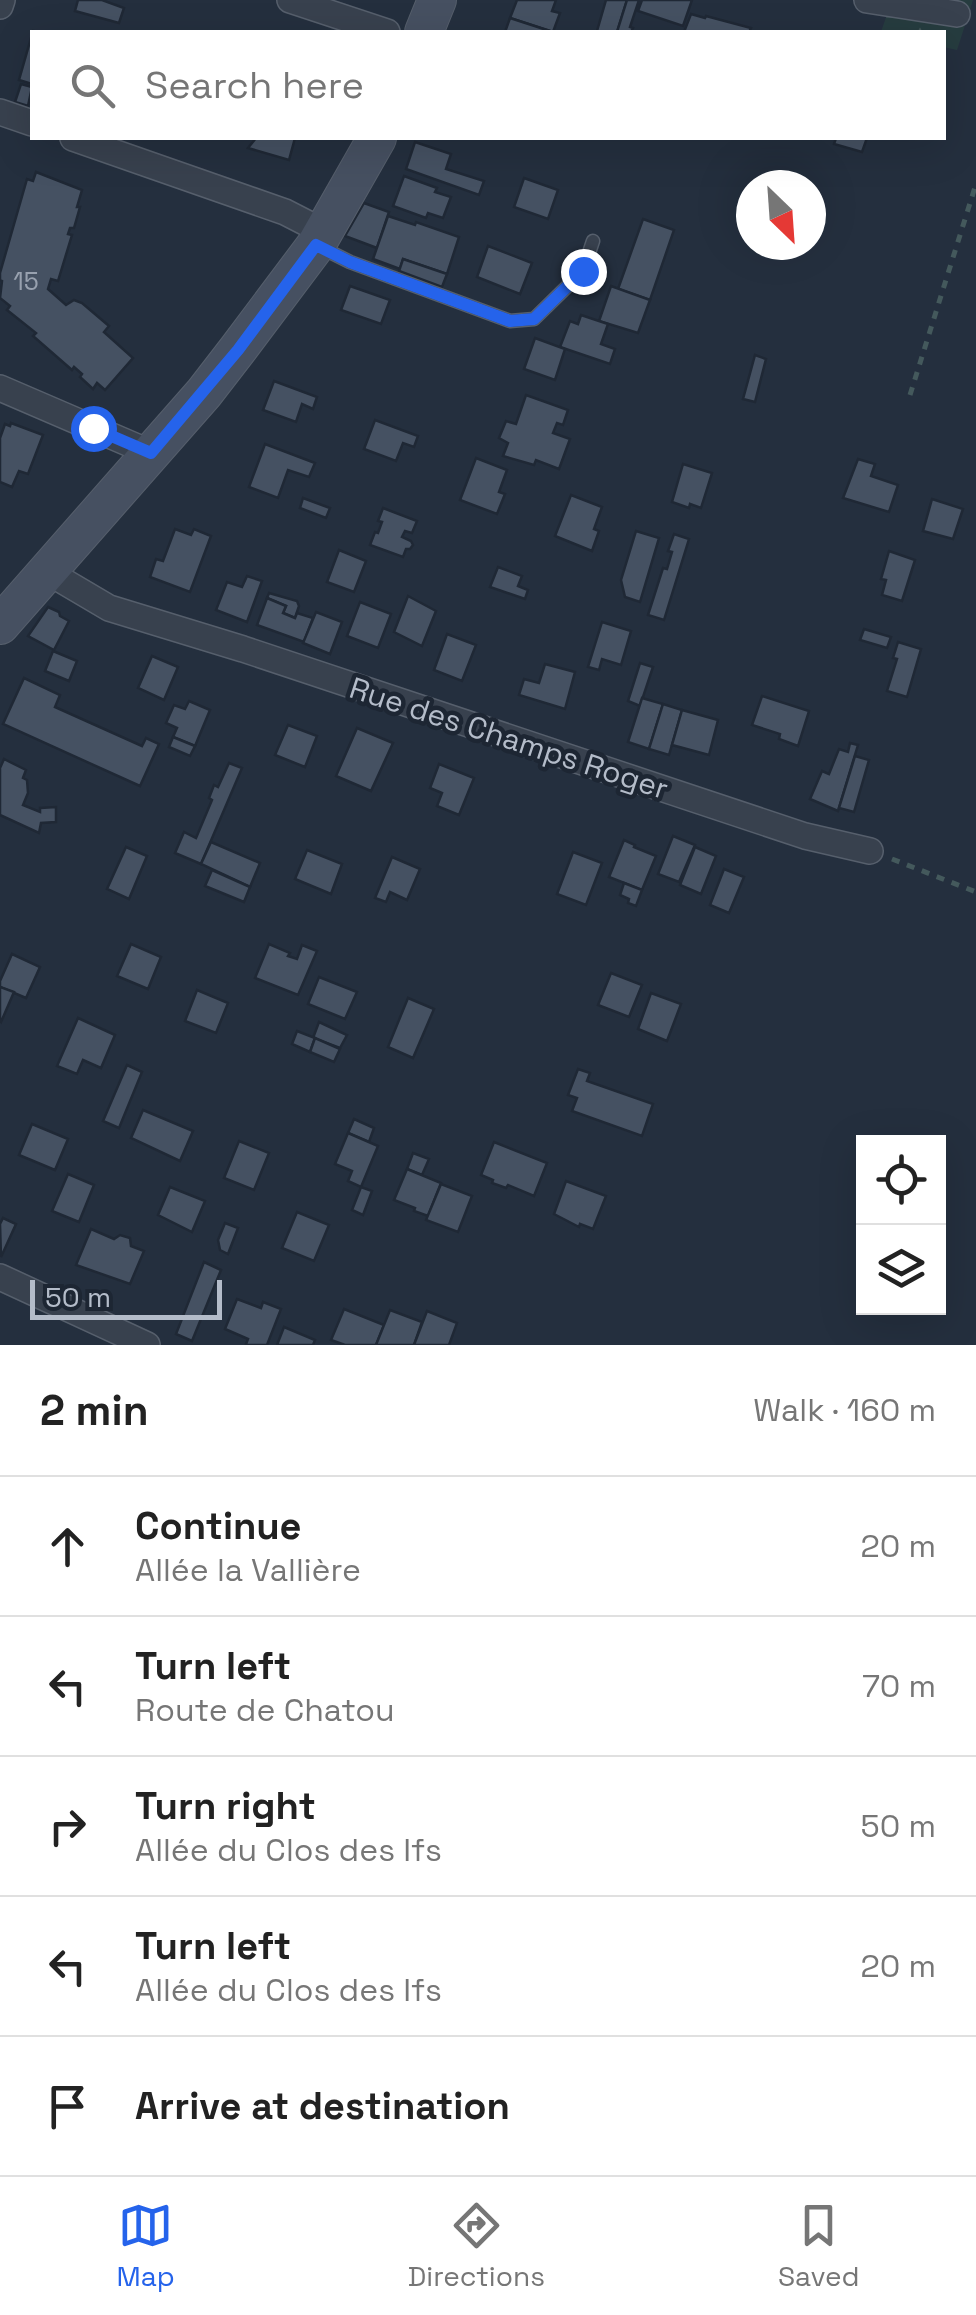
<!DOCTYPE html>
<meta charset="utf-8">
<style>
body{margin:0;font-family:"Space Grotesk",sans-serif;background:#f2f2f2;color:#222}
.controls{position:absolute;right:30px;bottom:30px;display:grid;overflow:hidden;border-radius:0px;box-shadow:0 10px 40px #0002}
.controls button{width:90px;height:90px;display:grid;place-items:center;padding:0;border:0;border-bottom:2px solid #e0e0e0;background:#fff;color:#222;font:50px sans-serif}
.compass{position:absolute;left:736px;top:170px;width:90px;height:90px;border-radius:50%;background:#fff;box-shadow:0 10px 40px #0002;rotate:155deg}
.scale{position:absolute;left:30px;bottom:25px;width:192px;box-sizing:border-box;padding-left:10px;border:5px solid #b4bcc9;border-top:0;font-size:28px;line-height:35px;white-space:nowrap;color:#b4bcc9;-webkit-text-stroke:8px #1d2633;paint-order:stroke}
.stop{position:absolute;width:30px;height:30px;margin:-22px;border:8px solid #2563eb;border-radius:50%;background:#fff}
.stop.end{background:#2563eb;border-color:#fff;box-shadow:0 2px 10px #0008}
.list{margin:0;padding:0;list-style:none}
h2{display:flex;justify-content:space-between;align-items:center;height:130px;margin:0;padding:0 40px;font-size:42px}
h2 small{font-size:32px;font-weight:400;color:#767676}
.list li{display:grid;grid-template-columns:65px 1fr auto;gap:30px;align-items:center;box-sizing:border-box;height:140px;padding:0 40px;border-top:2px solid #e0e0e0}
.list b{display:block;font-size:38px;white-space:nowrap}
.list p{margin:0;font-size:32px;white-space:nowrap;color:#767676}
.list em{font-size:32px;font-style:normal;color:#767676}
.icon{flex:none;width:55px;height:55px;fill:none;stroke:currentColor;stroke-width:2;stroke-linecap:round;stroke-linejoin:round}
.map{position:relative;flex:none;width:976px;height:1345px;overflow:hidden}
.search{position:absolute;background:#fff;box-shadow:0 10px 40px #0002;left:30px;right:30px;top:30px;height:110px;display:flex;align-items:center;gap:25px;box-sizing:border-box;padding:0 35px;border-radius:0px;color:#767676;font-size:38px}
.sheet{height:830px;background:#fff}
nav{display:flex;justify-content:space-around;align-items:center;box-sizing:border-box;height:140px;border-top:2px solid #e0e0e0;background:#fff;font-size:28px;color:#767676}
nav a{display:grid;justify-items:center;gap:5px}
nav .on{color:#2563eb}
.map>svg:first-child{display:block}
.forest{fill:url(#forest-firs)}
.building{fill:#455162;stroke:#1f2835;stroke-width:2.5}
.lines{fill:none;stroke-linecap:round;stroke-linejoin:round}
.lane-casing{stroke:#565f6c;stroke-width:15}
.street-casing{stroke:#565f6c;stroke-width:28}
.secondary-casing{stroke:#565f6c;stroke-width:40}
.path{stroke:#44595c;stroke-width:5;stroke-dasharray:8 8;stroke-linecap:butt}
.lane{stroke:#38414e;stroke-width:12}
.street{stroke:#38414e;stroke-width:25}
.secondary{stroke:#465061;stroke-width:38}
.route{stroke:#2563eb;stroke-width:12}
.labels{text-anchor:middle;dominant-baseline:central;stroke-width:9;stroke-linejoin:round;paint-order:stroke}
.number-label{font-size:25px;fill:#98a1af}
.street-label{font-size:30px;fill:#b4bcc9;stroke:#1d2633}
</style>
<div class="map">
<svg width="976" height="1345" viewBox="0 0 976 1345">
<defs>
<pattern id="forest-firs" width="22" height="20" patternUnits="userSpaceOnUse" patternTransform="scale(2.5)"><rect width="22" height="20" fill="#263c3f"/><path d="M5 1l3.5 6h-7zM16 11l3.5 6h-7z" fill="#435659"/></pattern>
</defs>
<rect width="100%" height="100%" fill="#242f3e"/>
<!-- forest -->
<polygon class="forest" points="892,0 973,0 957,50 944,47 944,32 881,32"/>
<!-- building -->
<g class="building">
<polygon points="78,0 102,0 124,8 119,23 75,11"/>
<polygon points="517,0 556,0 552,11 560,13 553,32 510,18"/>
<polygon points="606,0 627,0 617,32 597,31"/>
<polygon points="627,0 639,0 630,27 633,28 631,32 617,32"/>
<polygon points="642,0 692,0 683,26 638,11"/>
<polygon points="691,14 705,18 706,16 751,28 749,32 684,32"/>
<polygon points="510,18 553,32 505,32"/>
<polygon points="33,31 39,32 32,32 32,84 19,80"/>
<polygon points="21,84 32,87 28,106 15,102"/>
<polygon points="256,138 295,138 289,160 248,148"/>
<polygon points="836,138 867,138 862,152 834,144"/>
<polygon points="415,142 451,154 446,169 484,181 479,195 406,169"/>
<polygon points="36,172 82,190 77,207 80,207 74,228 70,228 68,234 72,235 58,281 51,279 48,289 66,305 74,300 82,303 109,326 104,332 133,358 105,390 97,383 93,389 80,377 82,374 74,367 72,370 33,336 36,333 7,310 10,306 0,298 2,281 0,280 0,273 27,179 33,181"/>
<polygon points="404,176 437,188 435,192 451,197 443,218 428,213 426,218 393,206"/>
<polygon points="524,178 558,190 548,219 514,207"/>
<polygon points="364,203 389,212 377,248 345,236"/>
<polygon points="388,216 415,225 416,222 459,237 447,274 403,259 400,269 373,259"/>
<polygon points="643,219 674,230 650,300 618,289"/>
<polygon points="488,246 532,263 520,294 477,277"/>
<polygon points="403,259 447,274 442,287 399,271"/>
<polygon points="350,286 390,300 381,324 341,310"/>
<polygon points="611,286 650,300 638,333 599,321"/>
<polygon points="581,315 608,324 601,344 615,349 610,364 560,347 570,321 578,324"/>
<polygon points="535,338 565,349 555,380 524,369"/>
<polygon points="755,355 766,359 755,402 743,399"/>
<polygon points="274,381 317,397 313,409 302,404 296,422 263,410"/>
<polygon points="526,395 568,410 563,425 557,423 553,433 570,439 559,469 536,460 534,465 503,456 508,443 499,438 506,421 516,424"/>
<polygon points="375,420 418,436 414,447 403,443 396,461 364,449"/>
<polygon points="11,423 43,435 28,474 19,471 12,487 0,482 0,438 5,424 10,426"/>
<polygon points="265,444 315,463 309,477 288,470 278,498 249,487"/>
<polygon points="476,458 507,470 499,492 505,494 497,514 460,500"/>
<polygon points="858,459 875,464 871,476 898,485 889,512 843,498"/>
<polygon points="683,464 712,473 701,508 690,504 689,508 672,502"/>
<polygon points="571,495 602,507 594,529 599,531 592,551 555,536"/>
<polygon points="303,498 330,508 326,518 300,508"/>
<polygon points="932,499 963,509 953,539 923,531"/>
<polygon points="383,508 417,521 412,533 405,531 402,537 411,541 413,545 410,549 406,549 403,557 370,545 375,532 378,533 382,522 378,521"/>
<polygon points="175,529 191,535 194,529 211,536 190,592 150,577 156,559 163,561"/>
<polygon points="636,531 659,538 640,602 625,597 621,580"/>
<polygon points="674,534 689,539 664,620 648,615 663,568 667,569 672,552 668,551"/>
<polygon points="339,550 366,561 354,592 327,582"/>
<polygon points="889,551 915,560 902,601 882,595 886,580 881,579"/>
<polygon points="498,567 522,576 518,586 528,590 525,599 490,587"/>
<polygon points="247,576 262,581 247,622 216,610 227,582 242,587"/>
<polygon points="269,593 297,601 299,606 295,618 283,613 286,606 267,598"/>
<polygon points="408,596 436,611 422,646 394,632"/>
<polygon points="267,598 286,606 283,613 295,618 297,613 313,618 304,642 257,625"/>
<polygon points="360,602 391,614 378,648 347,636"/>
<polygon points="48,607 59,612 60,616 69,621 54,650 28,636"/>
<polygon points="316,612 342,622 330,654 303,643"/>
<polygon points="602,622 631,631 621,665 602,659 599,670 588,667"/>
<polygon points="864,629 891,637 887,648 860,640"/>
<polygon points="447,634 476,645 462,681 434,670"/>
<polygon points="898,642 921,649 907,697 887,691 897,659 893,658"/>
<polygon points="53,651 77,661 69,681 45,671"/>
<polygon points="152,656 178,667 164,700 138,688"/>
<polygon points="640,663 653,667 640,706 628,701"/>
<polygon points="545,664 575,672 565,709 519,695 524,679 539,683"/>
<polygon points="24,678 60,695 55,707 142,746 146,738 159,744 140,786 3,724"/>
<polygon points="762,696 809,711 798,746 779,739 780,734 752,725"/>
<polygon points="642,698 663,704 649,749 628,742"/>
<polygon points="189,701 210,710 195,746 173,737 177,728 166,723 174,705 185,709"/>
<polygon points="663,704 682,710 669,755 649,749"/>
<polygon points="682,710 718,720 709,755 672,745"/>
<polygon points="288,725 317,736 305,767 275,755"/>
<polygon points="357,728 393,743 371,791 336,776"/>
<polygon points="173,737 195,746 190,756 169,747"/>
<polygon points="850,743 858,745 838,811 810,799 822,771 829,774 839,749 848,752"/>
<polygon points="855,756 869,760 854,812 839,808"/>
<polygon points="4,759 26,770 23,778 27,780 28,793 23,805 40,812 40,808 56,807 56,822 41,823 39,833 0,815 0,768"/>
<polygon points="229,763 242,768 201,864 175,853 184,832 196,838 212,800 209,798 214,785 218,787"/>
<polygon points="439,764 474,778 459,815 437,806 442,793 430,788"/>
<polygon points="673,836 695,845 679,882 658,874"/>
<polygon points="624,840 635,845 634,847 656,856 642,890 609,877"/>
<polygon points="211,842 260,863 250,887 201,864"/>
<polygon points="126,847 147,856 129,899 107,889"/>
<polygon points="695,847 716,856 701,894 680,885"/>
<polygon points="307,850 342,864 331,894 295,879"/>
<polygon points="573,852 602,863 586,905 557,894"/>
<polygon points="392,857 420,869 407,900 390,892 386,902 375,898"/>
<polygon points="724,869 744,877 729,913 710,905"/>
<polygon points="212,870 250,887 244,902 205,886"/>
<polygon points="624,883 642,890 636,906 628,903 629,899 620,895"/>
<polygon points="131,944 161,957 148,989 117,976"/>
<polygon points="269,944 290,953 288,956 297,959 302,945 317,951 298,995 255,978"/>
<polygon points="12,954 40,967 26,998 0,987 0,981"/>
<polygon points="611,973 642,985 629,1017 598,1005"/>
<polygon points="319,977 357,992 345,1019 308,1004"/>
<polygon points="0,987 14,992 1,1022 0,1021"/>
<polygon points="197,990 228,1003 216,1033 185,1021"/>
<polygon points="651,993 681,1004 667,1041 638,1029"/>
<polygon points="408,998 434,1009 413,1058 388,1047"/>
<polygon points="78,1018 115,1035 101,1068 83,1060 77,1074 57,1066"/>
<polygon points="319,1022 347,1035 340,1048 313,1038"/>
<polygon points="297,1031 315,1038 310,1052 292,1044"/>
<polygon points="315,1038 340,1049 334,1062 310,1052"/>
<polygon points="127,1065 142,1072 119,1128 103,1121"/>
<polygon points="578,1069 590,1073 587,1081 653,1104 642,1136 572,1111 577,1098 568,1095"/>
<polygon points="143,1110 193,1131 180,1161 131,1138"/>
<polygon points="354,1119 374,1128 369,1142 348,1133"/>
<polygon points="32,1124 68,1139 55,1170 19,1155"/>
<polygon points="348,1133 378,1146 361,1187 348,1181 352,1171 335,1164"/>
<polygon points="239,1141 269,1153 254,1190 224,1178"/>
<polygon points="494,1142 547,1163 534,1196 508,1185 506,1188 492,1183 493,1180 481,1175"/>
<polygon points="413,1153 429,1159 422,1175 407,1169"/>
<polygon points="407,1169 441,1183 428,1216 414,1211 415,1208 394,1200"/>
<polygon points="68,1174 94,1185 79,1222 52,1211"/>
<polygon points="566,1181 606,1196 593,1229 580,1224 579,1227 554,1214"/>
<polygon points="441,1184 472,1196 458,1232 426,1220"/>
<polygon points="170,1187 205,1201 192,1232 158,1215"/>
<polygon points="361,1187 372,1191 363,1215 352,1210"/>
<polygon points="297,1212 329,1225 314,1261 282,1248"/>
<polygon points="3,1218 16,1224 1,1257 0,1224"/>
<polygon points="225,1223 238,1228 228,1254 220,1250 218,1240"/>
<polygon points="91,1229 114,1239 120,1235 130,1238 131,1246 144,1251 130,1284 76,1265"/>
<polygon points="204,1262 221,1270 192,1341 176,1334"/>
<polygon points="237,1299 261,1308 263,1302 281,1309 267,1345 248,1345 246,1344 248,1339 225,1329"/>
<polygon points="344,1309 384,1325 376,1345 345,1345 331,1340"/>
<polygon points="390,1310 422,1322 414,1345 376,1345"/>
<polygon points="427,1311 457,1323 449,1345 414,1345"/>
<polygon points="284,1327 315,1340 313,1345 277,1345"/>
</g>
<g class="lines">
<defs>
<polyline id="lane" points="318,246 350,262 510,321 534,319 583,271 593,241"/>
<g id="street">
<polyline points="290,0 387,32"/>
<polyline points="867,0 957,14"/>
<polyline points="0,6 2,0"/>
<polyline points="0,112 32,123"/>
<polyline points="73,138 285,212 324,232"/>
<polyline points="0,388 151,453"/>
<polyline points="48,572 109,608 243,649 805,836 870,851"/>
<polyline points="0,1277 147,1345"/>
</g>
<g id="secondary">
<polyline points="424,32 437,0"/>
<polyline points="0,625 204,393 238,349 316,245 377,138"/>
</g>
</defs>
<!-- lane casing -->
<use href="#lane" class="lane-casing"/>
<!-- street casing -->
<use href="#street" class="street-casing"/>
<!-- secondary casing -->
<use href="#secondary" class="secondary-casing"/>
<!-- path -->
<g class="path">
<polyline points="910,395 976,184"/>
<polyline points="892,859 976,892"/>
</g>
<!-- lane -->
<use href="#lane" class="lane"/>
<!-- street -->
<use href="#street" class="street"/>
<!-- secondary -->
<use href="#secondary" class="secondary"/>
</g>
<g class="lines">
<!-- route -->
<polyline class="route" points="93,428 151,453 238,350 316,245 350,262 510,321 534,319 583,271"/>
</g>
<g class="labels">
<!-- number labels -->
<g class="number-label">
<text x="26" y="281">15</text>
</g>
<!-- street labels -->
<g class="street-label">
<text transform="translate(509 738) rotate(18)">Rue des Champs Roger</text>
</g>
</g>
</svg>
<div class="controls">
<button><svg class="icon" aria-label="locate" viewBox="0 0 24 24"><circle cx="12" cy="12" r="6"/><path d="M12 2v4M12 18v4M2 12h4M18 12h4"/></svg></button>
<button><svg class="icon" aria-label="layers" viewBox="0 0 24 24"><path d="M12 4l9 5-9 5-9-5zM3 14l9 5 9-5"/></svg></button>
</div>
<svg class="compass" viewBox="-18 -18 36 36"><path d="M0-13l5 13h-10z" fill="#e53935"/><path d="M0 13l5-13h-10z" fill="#767676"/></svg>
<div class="scale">50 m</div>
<div class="stop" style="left:93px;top:428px"></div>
<div class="stop end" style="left:583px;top:271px"></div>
<div class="search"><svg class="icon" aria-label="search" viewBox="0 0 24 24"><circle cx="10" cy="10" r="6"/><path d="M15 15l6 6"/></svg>Search here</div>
</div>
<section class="sheet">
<h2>2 min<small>Walk · 160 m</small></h2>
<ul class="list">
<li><svg class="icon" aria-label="ahead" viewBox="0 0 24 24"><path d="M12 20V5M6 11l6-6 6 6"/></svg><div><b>Continue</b><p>Allée la Vallière</p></div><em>20 m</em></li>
<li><svg class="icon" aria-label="left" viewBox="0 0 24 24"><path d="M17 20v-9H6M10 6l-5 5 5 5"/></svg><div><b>Turn left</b><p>Route de Chatou</p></div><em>70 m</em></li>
<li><svg class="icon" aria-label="right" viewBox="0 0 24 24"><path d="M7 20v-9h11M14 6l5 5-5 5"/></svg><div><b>Turn right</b><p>Allée du Clos des Ifs</p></div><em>50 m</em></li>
<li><svg class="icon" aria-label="left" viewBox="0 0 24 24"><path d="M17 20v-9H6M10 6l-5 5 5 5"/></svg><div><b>Turn left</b><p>Allée du Clos des Ifs</p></div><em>20 m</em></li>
<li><svg class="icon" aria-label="arrive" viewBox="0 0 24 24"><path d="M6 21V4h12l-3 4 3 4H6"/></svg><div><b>Arrive at destination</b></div></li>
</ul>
</section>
<nav>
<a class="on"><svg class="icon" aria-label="map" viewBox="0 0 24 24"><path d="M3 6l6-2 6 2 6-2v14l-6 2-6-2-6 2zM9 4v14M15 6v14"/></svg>Map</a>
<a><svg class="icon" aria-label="directions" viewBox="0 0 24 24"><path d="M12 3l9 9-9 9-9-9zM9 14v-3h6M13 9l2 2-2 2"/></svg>Directions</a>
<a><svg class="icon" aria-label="saved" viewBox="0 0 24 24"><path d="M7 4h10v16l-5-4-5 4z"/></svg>Saved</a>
</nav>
